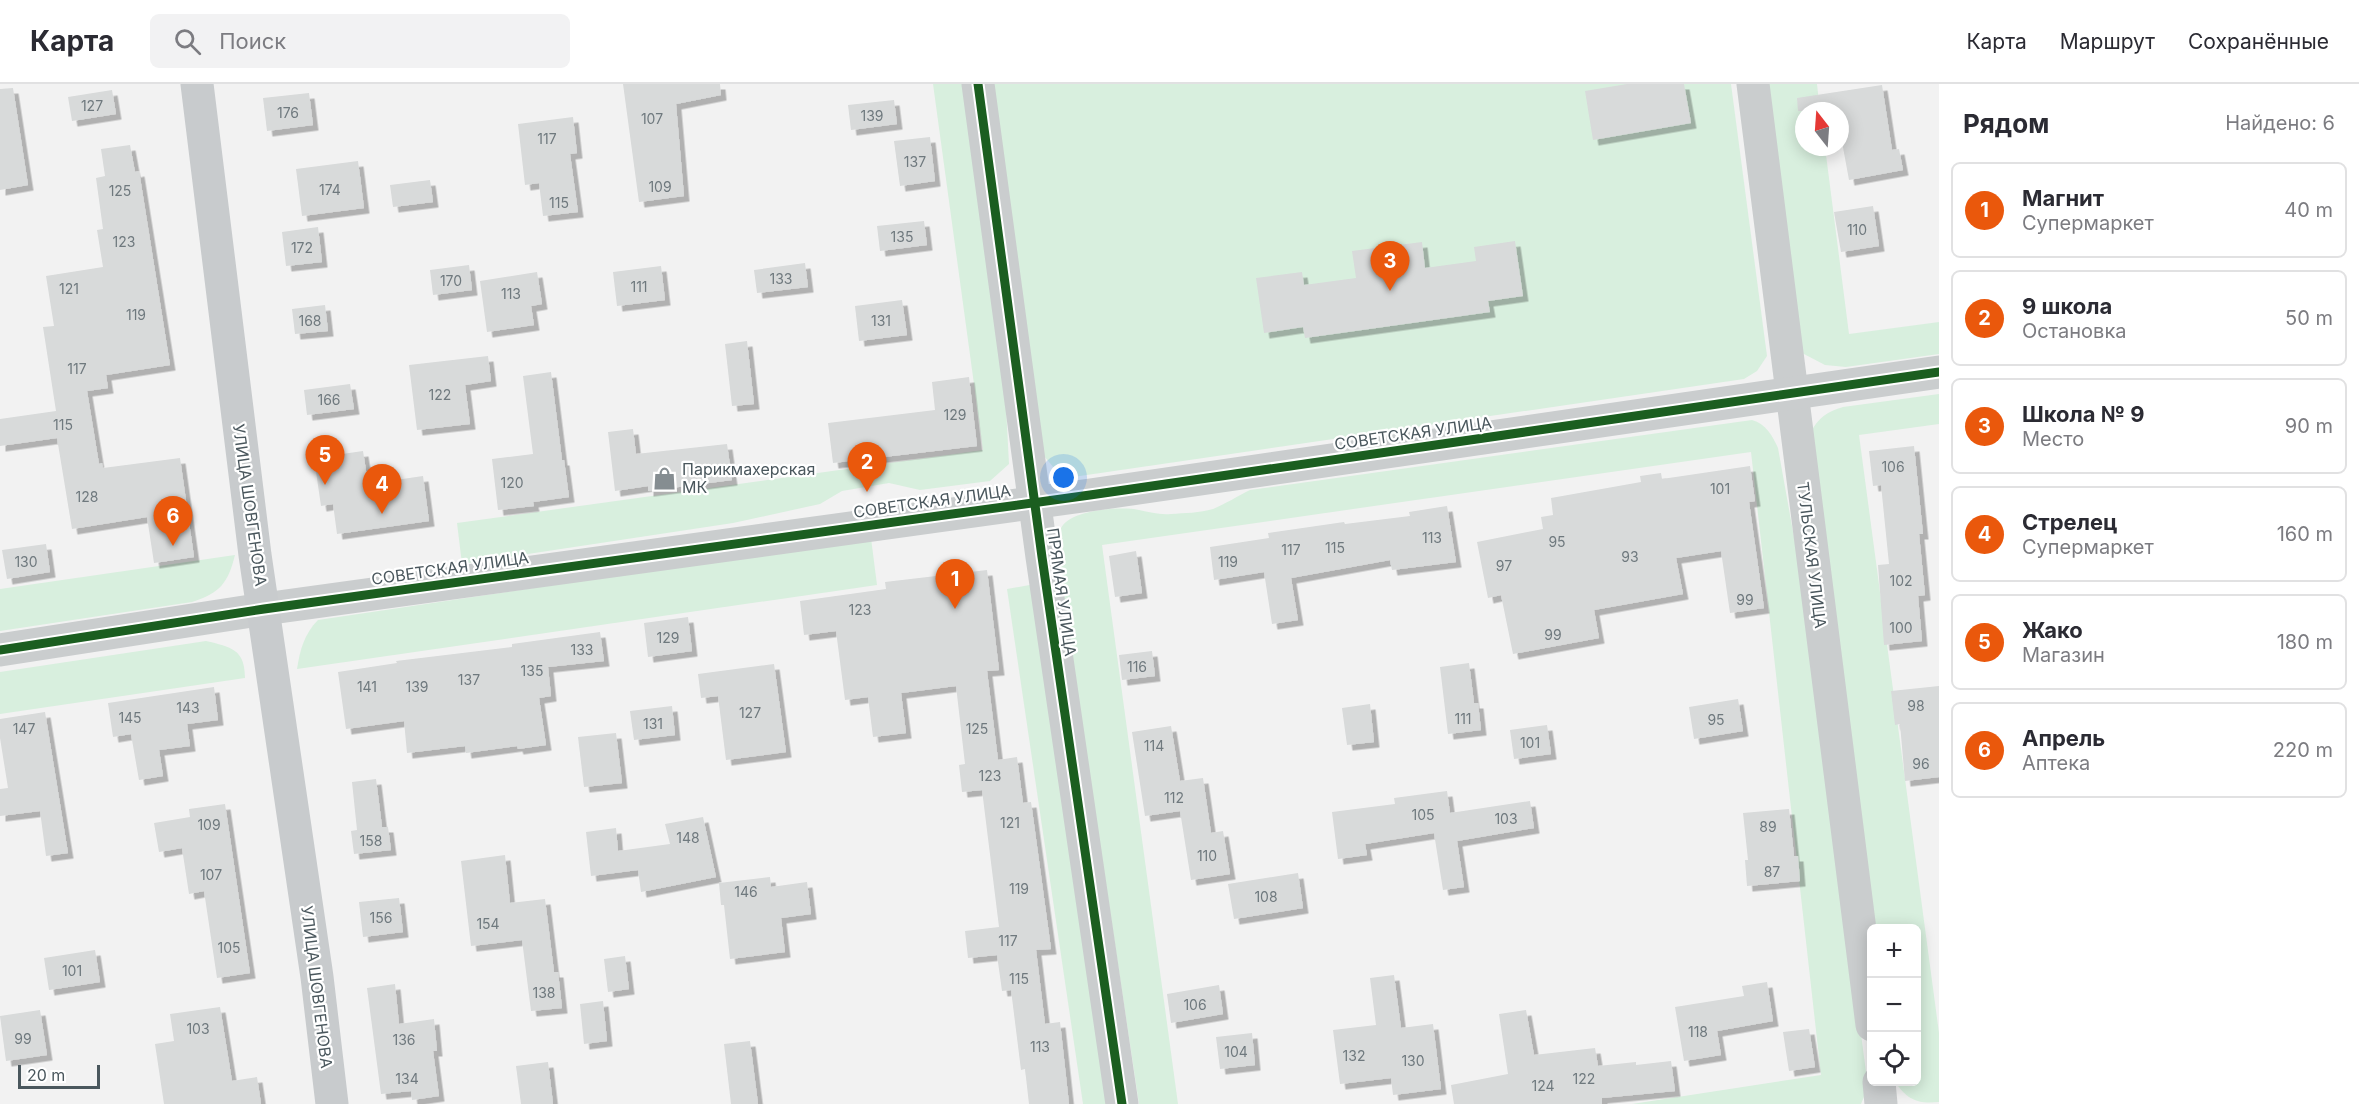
<!DOCTYPE html>
<html lang="ru">
<meta charset="utf-8">
<style>
body{margin:0;font-family:Inter,sans-serif;background:#f2f2f3;color:#2b2b33}
.controls{position:absolute;right:18px;bottom:18px;display:grid;overflow:hidden;border-radius:9px;box-shadow:0 3px 15px #0003}
.controls button{width:54px;height:54px;display:grid;place-items:center;padding:0;border:0;border-bottom:2px solid #e1e1e2;background:#fff;color:#2b2b33;font:30px sans-serif}
.compass{position:absolute;left:1795px;top:18px;width:54px;height:54px;border-radius:50%;background:#fff;box-shadow:0 3px 15px #0003;rotate:343deg}
.scale{position:absolute;left:18px;bottom:15px;width:82px;box-sizing:border-box;padding-left:6px;border:3px solid #4a575d;border-top:0;font-size:16px;line-height:21px;white-space:nowrap;color:#4a575d;-webkit-text-stroke:4px #fff;paint-order:stroke}
.you{position:absolute;left:1064px;top:394px;width:21px;height:21px;margin:-15px;border:4px solid #fff;border-radius:50%;background:#1a73e8;box-shadow:0 0 0 9px #1a73e833}
.badge{display:grid;place-items:center;width:39px;height:39px;border-radius:50%;background:#ea580c;color:#fff;font-size:20px;font-weight:700}
.pin{position:absolute;translate:-50% -50px;filter:drop-shadow(0 2px 3px #0008)}
.pin::after{content:'';position:absolute;top:32px;width:21px;height:18px;background:inherit;clip-path:polygon(0 0,100% 0,50% 100%)}
.list{margin:0;padding:0;list-style:none}
h2{display:flex;justify-content:space-between;align-items:center;height:78px;margin:0;padding:0 24px;font-size:26px}
h2 small{font-size:20px;font-weight:400;color:#7c7c81}
.list li{display:grid;grid-template-columns:39px 1fr auto;gap:18px;align-items:center;box-sizing:border-box;height:96px;margin:0 12px 12px;padding:0 12px;border:2px solid #e1e1e2;border-radius:9px}
.list b{display:block;font-size:22px;white-space:nowrap}
.list p{margin:0;font-size:20px;white-space:nowrap;color:#7c7c81}
.list em{font-size:20px;font-style:normal;color:#7c7c81}
.icon{flex:none;width:33px;height:33px;fill:none;stroke:currentColor;stroke-width:2;stroke-linecap:round;stroke-linejoin:round}
.map{position:relative;flex:none;width:1939px;height:1020px;overflow:hidden}
header{display:flex;align-items:center;gap:36px;box-sizing:border-box;height:84px;padding:0 30px;background:#fff;border-bottom:2px solid #e1e1e2}
header strong{font-size:28px}
nav{display:flex;gap:33px;margin-inline-start:auto;font-size:21px}
.search{width:420px;height:54px;background:#f2f2f3;display:flex;align-items:center;gap:15px;box-sizing:border-box;padding:0 21px;border-radius:9px;color:#7c7c81;font-size:22px}
main{display:flex}
aside{flex:1;background:#fff}
.map>svg:first-child{display:block}
.green{fill:#d8efde}
.building{fill:#d8dada;filter:url(#shadow)}
.lines{fill:none;stroke-linecap:round;stroke-linejoin:round}
.minor{stroke:#cacdce;stroke-width:33}
.major{stroke:#c8cbcd;stroke-width:33}
.cycleway-casing{stroke:#fff;stroke-width:13}
.cycleway{stroke:#1b5e20;stroke-width:9}
.labels{text-anchor:middle;dominant-baseline:central;stroke-width:4.5;stroke-linejoin:round;paint-order:stroke}
.number-label{font-size:14px;fill:#6f797e}
.street-label{font-size:16px;fill:#4a575d;stroke:#fff}
.poi-label{font-size:16px;fill:#4a575d;stroke:#fff;text-anchor:start}
</style>
<header>
<strong>Карта</strong>
<div class="search"><svg class="icon" aria-label="search" viewBox="0 0 24 24"><circle cx="10" cy="10" r="6"/><path d="M15 15l6 6"/></svg>Поиск</div>
<nav><a>Карта</a><a>Маршрут</a><a>Сохранённые</a></nav>
</header>
<main>
<div class="map">
<svg width="1939" height="1020" viewBox="0 0 1939 1020">
<defs>
<filter id="shadow"><feDropShadow dx="5.5" dy="5.5" stdDeviation="0" flood-color="#0004"/></filter>
</defs>
<rect width="100%" height="100%" fill="#f2f2f2"/>
<!-- green -->
<g class="green">
<polygon points="933,0 963,0 1004,285 1009,380 990,397 920,406 889,399 842,407 820,420 733,439 462,480 457,439 983,366"/>
<polygon points="985,0 1731,0 1767,272 1757,287 1744,295 1073,393 1054,384 1044,372"/>
<polygon points="1764,0 1817,0 1820,27 1804,27 1804,63 1825,63 1849,250 1939,238 1939,270 1846,283 1825,281 1802,269"/>
<path d="M 1939,310 L 1939,340 L 1859,351 L 1939,949 L 1939,1018 C 1917,1020 1908,1016 1895,998 L 1916,998 L 1916,844 L 1874,844 L 1811,348 C 1818,334 1828,327 1843,323 Z"/>
<path d="M 1752,336 C 1766,340 1772,351 1778,364 L 1799,481 L 1868,1003 L 1861,1020 L 1632,1020 L 1821,991 L 1751,368 L 1102,461 L 1178,1020 L 1139,1020 L 1056,468 C 1057,459 1057,449 1063,441 C 1075,426 1120,422 1139,426 C 1150,428 1159,431 1171,430 C 1184,429 1200,429 1213,425 C 1225,420 1238,412 1250,406 Z"/>
<path d="M 871,454 L 877,501 L 297,585 C 300,566 304,550 318,536 Z"/>
<path d="M 235,471 C 228,499 220,509 192,518 L 0,547 L 0,505 Z"/>
<polygon points="1035,500 1109,1020 1083,1020 1007,505"/>
<path d="M 206,557 C 231,563 245,565 245,594 L 0,630 L 0,588 Z"/>
</g>
<!-- building -->
<g class="building">
<polygon points="623,0 720,0 721,11 676,20 684,112 639,118"/>
<polygon points="1627,0 1684,0 1691,39 1593,56 1585,7"/>
<polygon points="1882,1 1892,66 1899,65 1903,86 1849,96 1840,47 1840,27 1798,27 1797,14"/>
<polygon points="13,4 28,101 0,106 0,5"/>
<polygon points="112,6 116,30 72,37 68,13"/>
<polygon points="309,9 313,41 267,47 263,14"/>
<polygon points="894,16 897,40 851,46 848,21"/>
<polygon points="573,33 577,69 570,70 578,128 543,132 539,99 525,101 518,40"/>
<polygon points="930,53 935,97 900,102 894,57"/>
<polygon points="130,61 135,88 139,87 170,281 106,291 108,304 87,307 99,380 102,379 103,384 180,374 194,473 154,479 147,433 72,445 57,354 0,362 0,335 56,327 43,243 54,242 46,192 103,183 97,146 103,145 96,94 105,92 101,65"/>
<polygon points="358,77 364,124 302,132 296,85"/>
<polygon points="430,96 433,118 393,123 390,101"/>
<polygon points="1873,122 1879,162 1841,168 1834,128"/>
<polygon points="924,137 927,161 880,167 877,142"/>
<polygon points="318,143 322,178 286,182 282,148"/>
<polygon points="1515,157 1523,212 1488,217 1490,228 1305,254 1303,243 1264,249 1256,194 1302,188 1304,201 1356,194 1352,167 1422,158 1425,184 1476,177 1474,163"/>
<polygon points="805,179 808,203 757,209 754,186"/>
<polygon points="469,181 472,206 433,211 430,186"/>
<polygon points="661,182 665,216 617,222 613,188"/>
<polygon points="537,188 542,220 531,222 534,241 487,248 480,197"/>
<polygon points="902,216 907,251 859,257 855,222"/>
<polygon points="325,221 328,247 295,250 292,225"/>
<polygon points="747,257 754,320 732,322 725,260"/>
<polygon points="488,272 491,297 465,301 470,340 417,346 409,281"/>
<polygon points="551,288 562,376 564,376 569,413 533,418 534,422 498,426 492,375 533,370 523,292"/>
<polygon points="969,293 977,362 833,379 828,339 935,326 932,298"/>
<polygon points="350,300 354,325 307,331 304,306"/>
<polygon points="633,345 636,370 727,360 732,396 648,407 648,402 615,407 608,348"/>
<polygon points="1914,362 1923,450 1919,450 1925,511 1918,512 1922,557 1884,561 1878,481 1889,480 1881,401 1873,402 1869,367"/>
<polygon points="363,367 368,400 423,392 429,437 337,450 333,420 321,422 314,374"/>
<polygon points="1750,382 1755,417 1749,418 1764,524 1730,529 1721,467 1676,474 1683,510 1594,526 1599,554 1513,570 1501,511 1488,514 1477,458 1543,445 1541,433 1553,431 1551,414 1641,398 1640,392 1661,389 1662,395"/>
<polygon points="1447,422 1456,478 1392,486 1390,476 1291,494 1298,536 1272,540 1264,488 1214,496 1210,463 1269,454 1268,449 1344,438 1345,440 1410,432 1409,428"/>
<polygon points="46,460 50,488 7,495 2,466"/>
<polygon points="1136,467 1142,509 1115,513 1109,472"/>
<polygon points="987,486 999,586 987,587 998,676 1017,673 1023,719 1031,718 1051,865 1036,866 1045,940 1060,938 1069,1020 1029,1020 1025,985 1021,986 1011,906 1002,907 997,871 968,874 965,847 999,843 982,706 962,708 959,681 965,680 956,602 901,609 906,649 873,653 868,613 845,616 836,547 804,551 800,517 886,505 885,498"/>
<polygon points="688,533 692,567 648,573 644,539"/>
<polygon points="600,548 604,577 548,583 551,612 539,614 546,661 518,665 517,662 466,669 465,662 407,669 404,637 346,645 338,588 397,579 396,577 512,563 512,560"/>
<polygon points="1152,567 1155,592 1122,596 1119,571"/>
<polygon points="1469,579 1474,619 1478,619 1481,646 1448,650 1440,583"/>
<polygon points="774,580 786,668 726,676 718,612 701,614 698,590"/>
<polygon points="1939,602 1939,693 1905,697 1900,640 1895,641 1891,607"/>
<polygon points="214,603 218,636 187,640 190,662 159,666 163,692 139,696 131,650 113,653 108,619"/>
<polygon points="1738,615 1743,647 1694,655 1689,623"/>
<polygon points="1370,620 1374,658 1347,661 1342,624"/>
<polygon points="672,622 675,651 634,656 630,627"/>
<polygon points="45,628 68,769 46,772 40,727 0,732 0,705 8,704 0,654 0,635"/>
<polygon points="1547,641 1551,670 1514,675 1510,646"/>
<polygon points="1171,642 1180,697 1203,694 1211,749 1223,747 1230,790 1191,796 1180,727 1145,732 1132,648"/>
<polygon points="616,649 622,699 584,703 578,653"/>
<polygon points="376,695 382,743 388,743 391,766 354,770 351,747 357,746 352,698"/>
<polygon points="1447,707 1450,729 1530,717 1534,744 1457,757 1464,803 1443,806 1434,749 1365,760 1367,771 1338,775 1332,728 1395,720 1394,714"/>
<polygon points="225,720 250,889 217,894 204,807 189,810 182,764 159,768 154,739 190,733 189,725"/>
<polygon points="1789,725 1794,772 1798,772 1800,797 1747,802 1745,776 1748,776 1743,729"/>
<polygon points="703,733 716,793 641,808 638,786 591,792 586,748 616,744 618,767 670,760 665,740"/>
<polygon points="505,771 510,819 545,815 554,888 558,888 562,924 531,927 522,856 471,862 461,777"/>
<polygon points="1298,789 1303,824 1234,835 1228,800"/>
<polygon points="770,793 771,803 807,798 811,830 781,834 785,868 730,875 724,821 721,821 719,799"/>
<polygon points="399,814 403,848 363,853 359,818"/>
<polygon points="95,866 100,898 49,906 44,874"/>
<polygon points="625,872 629,905 608,908 604,875"/>
<polygon points="1394,891 1401,944 1433,940 1441,1005 1393,1011 1391,994 1340,1000 1333,946 1376,941 1370,894"/>
<polygon points="1767,898 1773,937 1717,947 1721,971 1684,977 1675,923 1744,912 1742,902"/>
<polygon points="395,900 399,940 434,935 437,967 433,967 439,1012 412,1016 411,1007 381,1010 367,904"/>
<polygon points="1219,901 1223,930 1171,939 1167,910"/>
<polygon points="603,917 607,957 584,960 580,920"/>
<polygon points="220,923 232,997 257,993 261,1020 164,1020 155,960 174,957 170,930"/>
<polygon points="40,926 47,971 6,977 0,932"/>
<polygon points="1526,926 1534,971 1595,964 1598,982 1636,978 1636,981 1671,977 1675,1007 1602,1014 1602,1020 1454,1020 1451,1001 1508,990 1499,930"/>
<polygon points="1809,945 1815,983 1789,987 1783,948"/>
<polygon points="1252,949 1255,981 1220,985 1216,953"/>
<polygon points="750,957 758,1020 731,1020 724,960"/>
<polygon points="548,978 553,1020 521,1020 516,982"/>
</g>
<g class="lines">
<!-- minor -->
<g class="minor">
<polyline points="978,0 1042,473 1122,1020"/>
<polyline points="1753,0 1872,941"/>
<polyline points="0,566 264,525 1090,411 1939,288"/>
<polyline points="1879,998 1881,1020"/>
</g>
<!-- major -->
<polyline class="major" points="197,0 255,471 317,893 332,1020"/>
<defs>
<g id="cycleway">
<polyline points="978,0 1042,473 1122,1020"/>
<polyline points="0,566 264,525 1090,411 1939,288"/>
</g>
</defs>
<!-- cycleway casing -->
<use href="#cycleway" class="cycleway-casing"/>
<!-- cycleway -->
<use href="#cycleway" class="cycleway"/>
</g>
<!-- icons -->
<defs>
<symbol id="shop-bare" viewBox="-9 -9 18 18"><path d="M-5-2.5h2.3a2.7 3.5 0 0 1 5.4 0H5L5.5 6h-11ZM-1.5-2.5h3a1.5 2.3 0 0 0-3 0Z" fill="#858d91" stroke="#fff" stroke-width="2.5" paint-order="stroke"/></symbol>
</defs>
<g fill-rule="evenodd">
<use href="#shop-bare" x="648" y="378" width="33" height="33"/>
</g>
<g class="labels">
<!-- number labels -->
<g class="number-label">
<text x="92" y="21">127</text>
<text x="288" y="28">176</text>
<text x="872" y="31">139</text>
<text x="652" y="34">107</text>
<text x="547" y="54">117</text>
<text x="915" y="77">137</text>
<text x="660" y="102">109</text>
<text x="330" y="105">174</text>
<text x="120" y="106">125</text>
<text x="559" y="118">115</text>
<text x="1857" y="145">110</text>
<text x="902" y="152">135</text>
<text x="124" y="157">123</text>
<text x="302" y="163">172</text>
<text x="781" y="194">133</text>
<text x="451" y="196">170</text>
<text x="639" y="202">111</text>
<text x="69" y="204">121</text>
<text x="511" y="209">113</text>
<text x="136" y="230">119</text>
<text x="310" y="236">168</text>
<text x="881" y="236">131</text>
<text x="77" y="284">117</text>
<text x="440" y="310">122</text>
<text x="329" y="315">166</text>
<text x="955" y="330">129</text>
<text x="63" y="340">115</text>
<text x="1893" y="382">106</text>
<text x="512" y="398">120</text>
<text x="1720" y="404">101</text>
<text x="87" y="412">128</text>
<text x="1432" y="453">113</text>
<text x="1557" y="457">95</text>
<text x="1335" y="463">115</text>
<text x="1291" y="465">117</text>
<text x="1630" y="472">93</text>
<text x="26" y="477">130</text>
<text x="1228" y="477">119</text>
<text x="1504" y="481">97</text>
<text x="1901" y="496">102</text>
<text x="1745" y="515">99</text>
<text x="860" y="525">123</text>
<text x="1901" y="543">100</text>
<text x="1553" y="550">99</text>
<text x="668" y="553">129</text>
<text x="582" y="565">133</text>
<text x="1137" y="582">116</text>
<text x="532" y="586">135</text>
<text x="469" y="595">137</text>
<text x="367" y="602">141</text>
<text x="417" y="602">139</text>
<text x="1916" y="621">98</text>
<text x="188" y="623">143</text>
<text x="750" y="628">127</text>
<text x="130" y="633">145</text>
<text x="1463" y="634">111</text>
<text x="1716" y="635">95</text>
<text x="653" y="639">131</text>
<text x="24" y="644">147</text>
<text x="977" y="644">125</text>
<text x="1530" y="658">101</text>
<text x="1154" y="661">114</text>
<text x="1921" y="679">96</text>
<text x="990" y="691">123</text>
<text x="1174" y="713">112</text>
<text x="1423" y="730">105</text>
<text x="1506" y="734">103</text>
<text x="1010" y="738">121</text>
<text x="209" y="740">109</text>
<text x="1768" y="742">89</text>
<text x="688" y="753">148</text>
<text x="371" y="756">158</text>
<text x="1207" y="771">110</text>
<text x="1772" y="787">87</text>
<text x="211" y="790">107</text>
<text x="1019" y="804">119</text>
<text x="746" y="807">146</text>
<text x="1266" y="812">108</text>
<text x="381" y="833">156</text>
<text x="488" y="839">154</text>
<text x="1008" y="856">117</text>
<text x="229" y="863">105</text>
<text x="72" y="886">101</text>
<text x="1019" y="894">115</text>
<text x="544" y="908">138</text>
<text x="1195" y="920">106</text>
<text x="198" y="944">103</text>
<text x="1698" y="947">118</text>
<text x="23" y="954">99</text>
<text x="404" y="955">136</text>
<text x="1040" y="962">113</text>
<text x="1236" y="967">104</text>
<text x="1354" y="971">132</text>
<text x="1413" y="976">130</text>
<text x="407" y="994">134</text>
<text x="1584" y="994">122</text>
<text x="1543" y="1001">124</text>
</g>
<!-- street labels -->
<g class="street-label">
<text transform="translate(1413 349) rotate(-8)">СОВЕТСКАЯ УЛИЦА</text>
<text transform="translate(932 417) rotate(-8)">СОВЕТСКАЯ УЛИЦА</text>
<text transform="translate(250 421) rotate(82)">УЛИЦА ШОВГЕНОВА</text>
<text transform="translate(1812 471) rotate(83)">ТУЛЬСКАЯ УЛИЦА</text>
<text transform="translate(450 484) rotate(-8)">СОВЕТСКАЯ УЛИЦА</text>
<text transform="translate(1062 508) rotate(82)">ПРЯМАЯ УЛИЦА</text>
<text transform="translate(317 903) rotate(83)">УЛИЦА ШОВГЕНОВА</text>
</g>
<!-- poi labels -->
<g class="poi-label">
<text x="682" y="385">Парикмахерская<tspan x="682" dy="18">МК</tspan></text>
</g>
</g>
</svg>
<div class="controls">
<button>+</button>
<button>−</button>
<button><svg class="icon" aria-label="locate" viewBox="0 0 24 24"><circle cx="12" cy="12" r="6"/><path d="M12 2v4M12 18v4M2 12h4M18 12h4"/></svg></button>
</div>
<svg class="compass" viewBox="-18 -18 36 36"><path d="M0-13l5 13h-10z" fill="#e53935"/><path d="M0 13l5-13h-10z" fill="#7c7c81"/></svg>
<div class="scale">20 m</div>
<div class="you"></div>
<div class="pin badge" style="left:955px;top:525px">1</div>
<div class="pin badge" style="left:867px;top:408px">2</div>
<div class="pin badge" style="left:1390px;top:207px">3</div>
<div class="pin badge" style="left:382px;top:430px">4</div>
<div class="pin badge" style="left:325px;top:401px">5</div>
<div class="pin badge" style="left:173px;top:462px">6</div>
</div>
<aside>
<h2>Рядом<small>Найдено: 6</small></h2>
<ul class="list">
<li><span class="badge">1</span><div><b>Магнит</b><p>Супермаркет</p></div><em>40 m</em></li>
<li><span class="badge">2</span><div><b>9 школа</b><p>Остановка</p></div><em>50 m</em></li>
<li><span class="badge">3</span><div><b>Школа № 9</b><p>Место</p></div><em>90 m</em></li>
<li><span class="badge">4</span><div><b>Стрелец</b><p>Супермаркет</p></div><em>160 m</em></li>
<li><span class="badge">5</span><div><b>Жако</b><p>Магазин</p></div><em>180 m</em></li>
<li><span class="badge">6</span><div><b>Апрель</b><p>Аптека</p></div><em>220 m</em></li>
</ul>
</aside>
</main>
